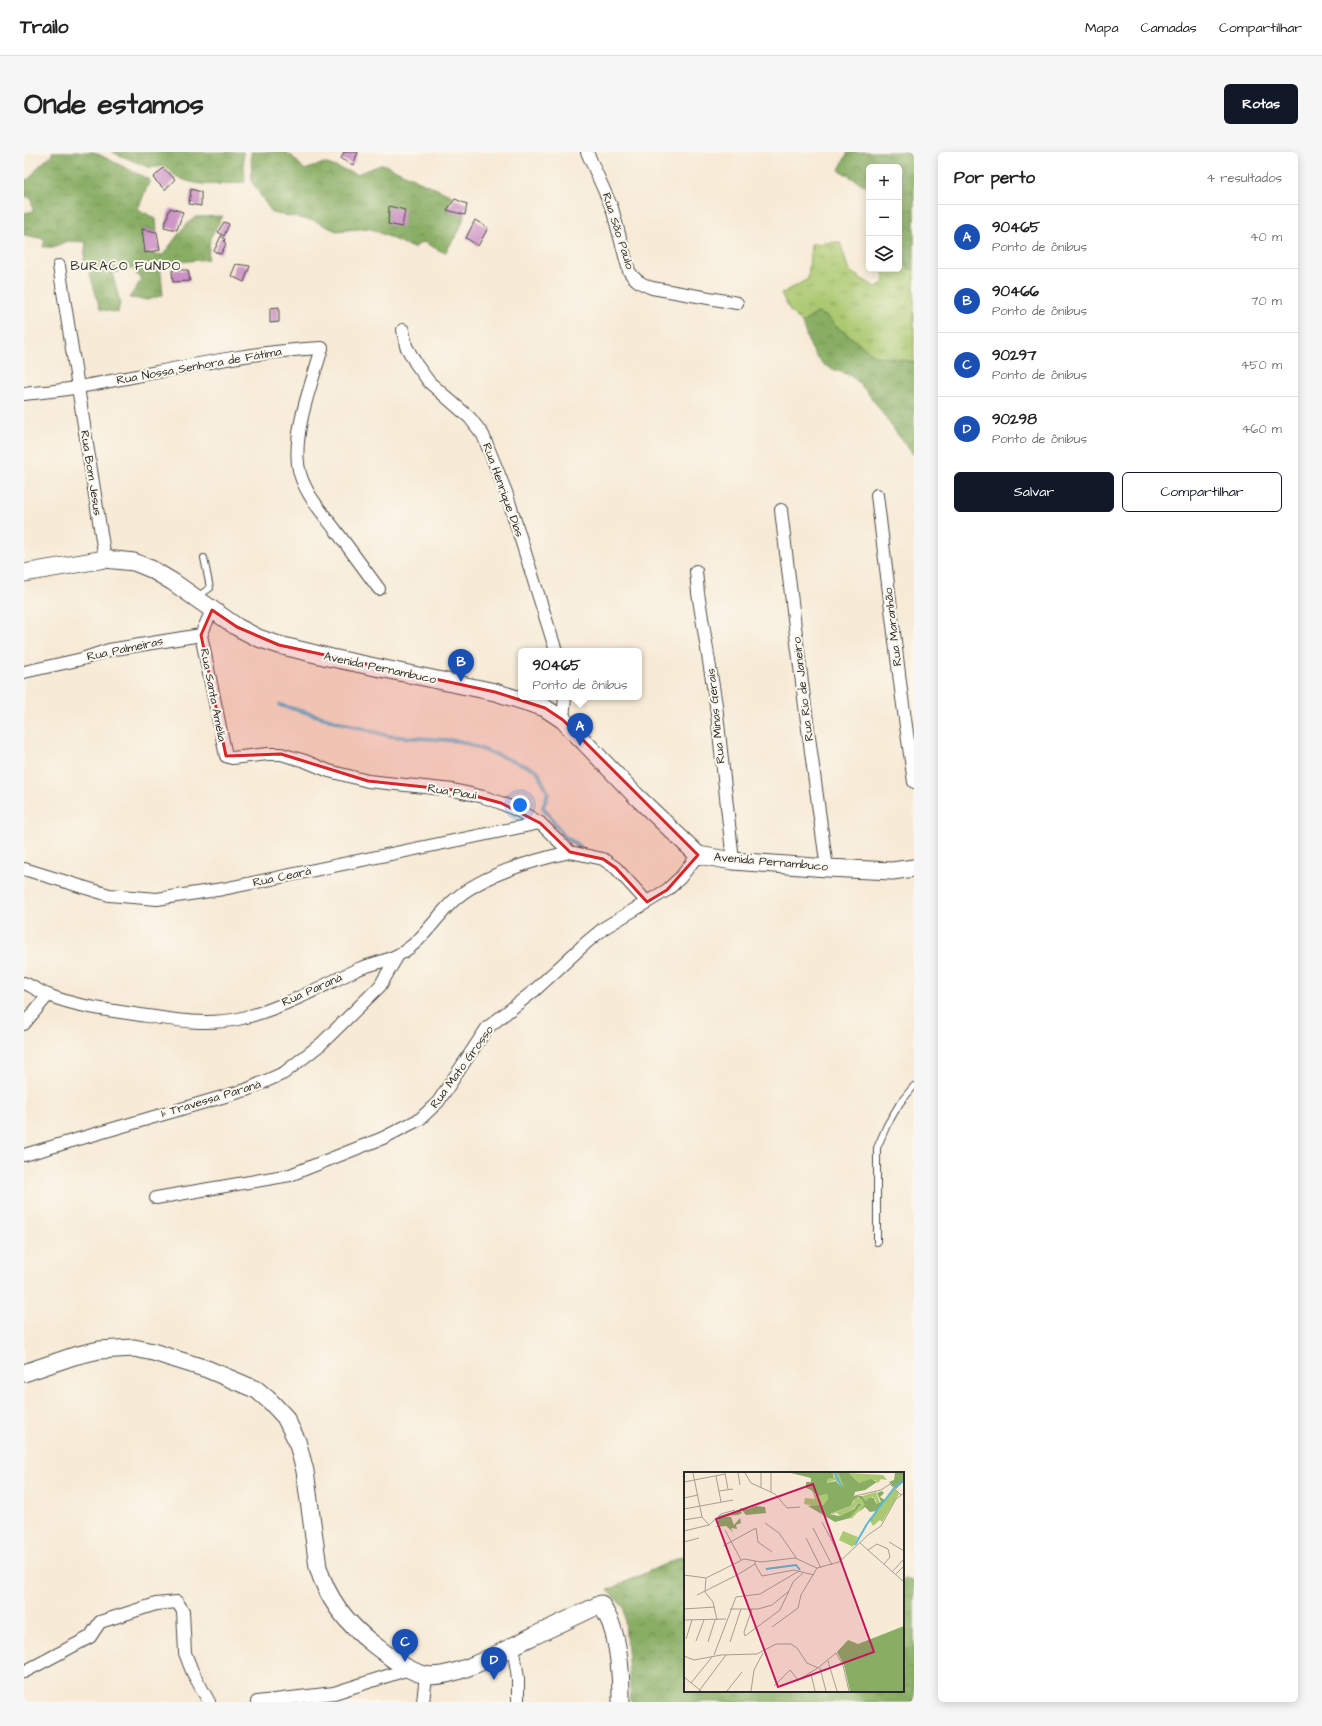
<!DOCTYPE html>
<html lang="pt">
<meta charset="utf-8">
<style>
body{margin:0;font-family:"Architects Daughter",sans-serif;background:#f6f6f6;color:#222}
.controls{position:absolute;right:12px;top:12px;display:grid;overflow:hidden;border-radius:6px;box-shadow:0 2px 10px #0003}
.controls button{width:36px;height:36px;display:grid;place-items:center;padding:0;border:0;border-bottom:1px solid #e0e0e0;background:#fff;color:#222;font:20px sans-serif}
.you{position:absolute;left:496px;top:653px;width:14px;height:14px;margin:-10px;border:3px solid #fff;border-radius:50%;background:#1a73e8;box-shadow:0 0 0 6px #1a73e833}
.badge{display:grid;place-items:center;width:26px;height:26px;border-radius:50%;background:#111827;color:#fff;font-size:13px;font-weight:700}
.pin{position:absolute;translate:-50% -33px;filter:drop-shadow(0 1px 2px #0008)}
.pin::after{content:'';position:absolute;top:21px;width:14px;height:12px;background:inherit;clip-path:polygon(0 0,100% 0,50% 100%)}
.popup{position:absolute;left:494px;top:496px;width:124px;height:52px;box-sizing:border-box;display:grid;place-content:center;border-radius:6px;background:#fff;filter:drop-shadow(0 1px 3px #0005);font-size:13px;white-space:nowrap;color:#767676}
.popup b{font-size:15px;color:#222}
.popup::after{content:'';position:absolute;left:50%;top:100%;margin-left:-8px;border:8px solid transparent;border-top-color:#fff}
.list{margin:0;padding:0;list-style:none}
h2{display:flex;justify-content:space-between;align-items:center;height:52px;margin:0;padding:0 16px;font-size:17px}
h2 small{font-size:13px;font-weight:400;color:#767676}
.list li{display:grid;grid-template-columns:26px 1fr auto;gap:12px;align-items:center;box-sizing:border-box;height:64px;padding:0 16px;border-top:1px solid #e0e0e0}
.list b{display:block;font-size:15px;white-space:nowrap}
.list p{margin:0;font-size:13px;white-space:nowrap;color:#767676}
.list em{font-size:13px;font-style:normal;color:#767676}
.actions{display:flex;gap:8px;padding:12px 16px}
.actions a{flex:1;padding:9px 0;border:1px solid #111827;border-radius:6px;text-align:center;font-size:14px;color:#111827}
.actions .main{background:#111827;color:#fff}
.icon{flex:none;width:22px;height:22px;fill:none;stroke:currentColor;stroke-width:2;stroke-linecap:round;stroke-linejoin:round}
.map{position:relative;flex:none;width:890px;height:1550px;overflow:hidden;border-radius:6px}
header{display:flex;align-items:center;gap:24px;box-sizing:border-box;height:56px;padding:0 20px;background:#fff;border-bottom:1px solid #e0e0e0}
header strong{font-size:19px}
nav{display:flex;gap:22px;margin-inline-start:auto;font-size:14px}
.intro{display:flex;align-items:center;justify-content:space-between;box-sizing:border-box;height:96px;padding:0 24px}
h1{margin:0;font-size:28px}
.button{padding:10px 18px;border-radius:6px;background:#111827;color:#fff;font-size:14px;font-weight:700}
main{display:flex;gap:24px;padding:0 24px}
aside{flex:1;background:#fff;border-radius:6px;box-shadow:0 2px 10px #0003}
.map>svg:first-child{display:block}
.grass{fill:url(#grass-tufts);stroke:#6b7a4e}
.forest{fill:url(#forest-crowns);stroke:#5a6c47}
.lines{fill:none;stroke-linecap:round;stroke-linejoin:round}
.stream{stroke:#5ab8d9;stroke-width:4}
.building{fill:#ca8ec4}
.lane-casing{stroke:#4a4845;stroke-width:8}
.street-casing{stroke:#4a4845;stroke-width:14}
.secondary-casing{stroke:#4a4845;stroke-width:19}
.lane{stroke:#fff;stroke-width:6}
.street{stroke:#fff;stroke-width:12}
.secondary{stroke:#fff;stroke-width:17}
.marked{fill:#d62828;fill-opacity:0.2;stroke:#d62828;stroke-width:3;stroke-linejoin:round}
.labels{text-anchor:middle;dominant-baseline:central;stroke-width:4;stroke-linejoin:round;paint-order:stroke}
.street-label{font-size:12px;fill:#2b2b2b;stroke:#fbf7ec}
.neighbourhood-label{font-size:13px;letter-spacing:1px;fill:#2b2b2b;stroke:#fbf7ec}
.inset-river{fill:none;stroke:#5ab8d9;stroke-width:2}
.inset-road{fill:none;stroke:#a59e92;stroke-width:1}
.view{fill:#c2185b;fill-opacity:0.15;stroke:#c2185b;stroke-width:2}
.inset-edge{fill:none;stroke:#2b2b2b;stroke-width:2}
</style>
<header>
<strong>Trailo</strong>
<nav><a>Mapa</a><a>Camadas</a><a>Compartilhar</a></nav>
</header>
<div class="intro"><h1>Onde estamos</h1><a class="button">Rotas</a></div>
<main>
<div class="map">
<svg width="890" height="1550" viewBox="0 0 890 1550">
<defs>
<pattern id="grass-tufts" width="24" height="20" patternUnits="userSpaceOnUse"><rect width="24" height="20" fill="#abc971"/><path d="M3 7l-1-3M5 7V3M7 7l1-3M15 17l-1-3M17 17v-4M19 17l1-3" fill="none" stroke="#8ba35d"/></pattern>
<pattern id="forest-crowns" width="20" height="18" patternUnits="userSpaceOnUse"><rect width="20" height="18" fill="#88ad63"/><path d="M2 6a3 3 0 1 1 6 0M12 15a3 3 0 1 1 6 0" fill="none" stroke="#6f8d52"/></pattern>
</defs>
<rect width="100%" height="100%" fill="#fbf7ec"/>
<filter id="ink" filterUnits="userSpaceOnUse"><feTurbulence type="fractalNoise" baseFrequency=".025" numOctaves="2"/><feDisplacementMap in="SourceGraphic" scale="8" xChannelSelector="R" yChannelSelector="G"/><feConvolveMatrix kernelMatrix="1 2 1 2 8 2 1 2 1" color-interpolation-filters="sRGB"/></filter>
<filter id="wash" filterUnits="userSpaceOnUse"><feTurbulence type="fractalNoise" baseFrequency=".012" numOctaves="4" result="noise"/><feDisplacementMap in="SourceGraphic" scale="16" xChannelSelector="R" yChannelSelector="G"/><feGaussianBlur stdDeviation="0.9" result="paint"/><feColorMatrix in="noise" values="0 0 0 0 0 0 0 0 0 0 0 0 0 0 0 0 0 1.4 0 .05"/><feComposite in="paint" operator="in"/></filter>
<g filter="url(#wash)">
<rect width="100%" height="100%" fill="#f7ead6"/>
<!-- grass -->
<polygon class="grass" points="816,90 825,119 853,136 861,129 858,117 875,117 875,93 875,99 883,116 890,118 890,210 851,204 819,179 812,175 803,165 794,161 778,171 767,160 757,142 784,127 787,92"/>
<!-- forest -->
<g class="forest">
<polygon points="28,0 70,0 126,28 114,57 132,67 133,80 118,77 122,101 139,103 159,76 171,65 199,64 186,86 184,107 136,112 139,143 124,148 105,146 117,128 109,117 88,121 96,150 94,161 76,157 66,122 60,108 62,90 43,89 29,95 19,95 21,87 0,83 0,61 9,59 7,46 0,44 0,28 5,27 16,13 28,3"/>
<path d="M 88,0 L 219,0 L 221,30 C 200,32 176,36 156,26 C 150,24 146,18 141,14 L 126,16 Z"/>
<polygon points="227,0 260,0 267,3 281,18 300,11 333,22 359,12 428,44 423,58 441,63 435,79 421,101 399,90 389,96 345,76 312,79 291,69 248,61 228,30"/>
<polygon points="824,0 890,0 890,118 883,116 875,99 875,15 845,15 845,36 815,18"/>
<path d="M 793,161 L 803,165 L 812,175 L 819,179 L 851,204 L 890,210 L 890,303 C 870,281 856,254 836,232 C 828,222 815,220 804,215 C 790,209 782,184 778,171 Z"/>
<polygon points="661,1403 661,1539 879,1539 879,1427 890,1428 890,1550 607,1550 600,1456 584,1438"/>
</g>
<g class="lines">
<!-- stream -->
<polyline class="stream" points="256,553 365,584 436,589 513,618 524,641 519,655 540,684 556,695"/>
</g>
<g id="blocks">
<!-- building -->
<g class="building">
<polygon points="320,0 334,0 329,13 317,7"/>
<polygon points="139,16 151,27 141,38 129,26"/>
<polygon points="167,37 177,40 177,54 165,52"/>
<polygon points="431,47 443,52 441,63 423,58"/>
<polygon points="365,54 381,58 378,75 364,72"/>
<polygon points="146,56 159,60 153,78 140,75"/>
<polygon points="451,68 464,76 454,94 442,86"/>
<polygon points="200,70 205,72 200,84 194,80"/>
<polygon points="118,77 133,80 136,98 121,101"/>
<polygon points="197,84 201,87 200,90 202,92 197,102 190,99"/>
<polygon points="212,112 226,114 220,130 207,124"/>
<polygon points="148,118 164,118 166,129 149,130"/>
<polygon points="255,155 255,170 246,171 246,156"/>
</g>
</g>
</g>
<g filter="url(#ink)">
<use href="#blocks" fill-opacity="0" stroke="#4a4845" stroke-width="1"/>
<g class="lines">
<defs>
<g id="lane">
<polyline points="173,445 186,436 180,406"/>
<polyline points="853,1090 853,996 863,973 876,951 890,934"/>
</g>
<g id="street">
<path d="M 563,0 L 588,56 L 605,119 C 611,129 618,132 628,136 L 713,151"/>
<polyline points="35,114 81,407"/>
<polyline points="379,178 382,194 392,212 405,230 446,266 459,283 482,340 532,499"/>
<path d="M 0,242 C 18,240 37,239 55,235 C 136,221 215,200 298,196 C 288,231 270,275 274,312 C 277,338 298,360 313,380 C 327,399 341,418 355,437"/>
<polyline points="853,343 878,546 890,630"/>
<path d="M 757,358 C 771,478 786,597 803,716"/>
<polyline points="672,419 674,441 692,553 709,709"/>
<polyline points="177,483 202,604 208,606 244,602 257,602 281,609 305,619 344,629 429,638 460,645 477,651 497,660 516,671 546,700 579,707 592,716 623,750"/>
<polyline points="0,520 58,507 85,498 177,483 188,458"/>
<polyline points="539,568 541,545"/>
<polyline points="0,717 85,743 133,747 199,737 516,671"/>
<path d="M 0,831 C 8,834 16,840 24,843 C 51,854 81,858 110,862 C 144,867 180,874 214,867 C 255,858 294,836 332,818 C 345,812 361,810 374,803 C 397,791 410,768 428,750 C 455,724 510,708 546,700"/>
<polyline points="0,872 24,843"/>
<polyline points="0,1003 222,938 260,921 297,892 356,834 374,803"/>
<polyline points="132,1046 266,1023 359,986 396,967 414,950 463,876 511,838 563,790 580,776 643,738 656,726 674,703"/>
<polyline points="489,1494 494,1526 494,1550"/>
<polyline points="0,1520 66,1485 76,1470 132,1452 153,1450 159,1459 161,1501 168,1519 185,1550"/>
<polyline points="233,1550 310,1541 385,1517"/>
<polyline points="399,1550 402,1523"/>
</g>
<g id="secondary">
<polyline points="0,421 81,407 110,410 127,417 149,430 213,475 234,486 255,493 308,506 471,540 521,556 539,568 612,644 674,703 709,709 803,716 868,719 890,716"/>
<path d="M 0,1221 L 50,1204 L 75,1198 L 110,1196 L 129,1200 L 183,1217 L 233,1238 L 247,1250 L 261,1265 L 273,1289 L 281,1319 L 294,1415 C 303,1446 323,1472 349,1492 C 365,1504 381,1518 401,1523 C 427,1529 479,1499 503,1487 C 527,1476 552,1464 577,1452 C 580,1459 586,1467 588,1475 C 596,1499 597,1525 597,1550"/>
</g>
</defs>
<!-- lane casing -->
<use href="#lane" class="lane-casing"/>
<!-- street casing -->
<use href="#street" class="street-casing"/>
<!-- secondary casing -->
<use href="#secondary" class="secondary-casing"/>
<!-- lane -->
<use href="#lane" class="lane"/>
<!-- street -->
<use href="#street" class="street"/>
<!-- secondary -->
<use href="#secondary" class="secondary"/>
</g>
</g>
<!-- marked area -->
<path class="marked" d="M 188,458 L 213,475 L 255,493 L 471,540 L 521,556 L 539,568 L 674,703 L 643,738 L 623,750 L 592,716 L 579,707 L 546,700 L 516,671 L 477,651 L 429,638 L 344,629 L 257,602 L 202,604 L 177,483 Z"/>
<g class="labels">
<!-- street labels -->
<g class="street-label">
<text transform="translate(594 79) rotate(72)">Rua São Paulo</text>
<text transform="translate(175 214) rotate(-10)">Rua Nossa Senhora de Fátima</text>
<text transform="translate(67 321) rotate(81)">Rua Bom Jesus</text>
<text transform="translate(479 338) rotate(70)">Rua Henrique Dias</text>
<text transform="translate(869 475) rotate(-97)">Rua Maranhão</text>
<text transform="translate(101 497) rotate(-12)">Rua Palmeiras</text>
<text transform="translate(356 516) rotate(12)">Avenida Pernambuco</text>
<text transform="translate(779 537) rotate(-97)">Rua Rio de Janeiro</text>
<text transform="translate(189 543) rotate(79)">Rua Santa Amélia</text>
<text transform="translate(692 564) rotate(-96)">Rua Minas Gerais</text>
<text transform="translate(428 640) rotate(9)">Rua Piauí</text>
<text transform="translate(747 710) rotate(5)">Avenida Pernambuco</text>
<text transform="translate(258 725) rotate(-12)">Rua Ceará</text>
<text transform="translate(288 838) rotate(-24)">Rua Paraná</text>
<text transform="translate(438 915) rotate(-54)">Rua Mato Grosso</text>
<text transform="translate(187 947) rotate(-17)">1ª Travessa Paraná</text>
</g>
<!-- neighbourhood labels -->
<g class="neighbourhood-label">
<text x="102" y="114">BURACO FUNDO</text>
</g>
</g>
<!-- overview -->
<g transform="translate(660 1320)">
<rect width="220" height="220" fill="#f7ead6"/>
<path d="M 165,1 L 199,3 L 203,8 L 197,7 L 194,11 L 191,8 L 175,11 ZM 210,16 L 215,22 L 198,50 L 196,48 L 189,54 L 185,47 L 195,38 ZM 128,18 L 131,23 L 143,22 L 144,27 L 139,33 L 133,35 L 120,32 L 121,26 L 131,27 ZM 192,20 L 196,31 L 191,32 L 192,28 L 189,25 L 182,29 L 178,24 Z" fill="#abc971"/>
<path d="M 107,1 L 149,1 L 150,6 L 144,7 L 143,11 L 152,9 L 157,15 L 153,1 L 165,1 L 175,11 L 187,7 L 193,10 L 181,18 L 171,20 L 170,24 L 178,24 L 182,29 L 185,26 L 190,26 L 192,32 L 197,30 L 193,21 L 198,19 L 200,21 L 196,25 L 201,28 L 192,39 L 186,40 L 181,35 L 175,40 L 180,32 L 174,25 L 169,29 L 167,34 L 146,42 L 155,44 L 170,37 L 174,31 L 178,32 L 166,46 L 151,50 L 124,34 L 139,33 L 144,27 L 143,22 L 133,24 L 127,18 L 122,16 L 122,10 L 127,10 L 127,6 ZM 211,1 L 220,1 L 220,9 L 212,17 L 205,10 L 210,8 ZM 72,34 L 81,35 L 82,41 L 62,43 L 56,36 L 64,37 ZM 56,38 L 58,41 L 54,43 L 40,44 L 47,45 L 50,53 L 56,46 L 57,51 L 52,53 L 53,57 L 47,56 L 49,60 L 42,54 L 31,55 L 36,53 L 33,50 L 35,44 ZM 220,154 L 220,219 L 166,219 L 160,193 L 153,180 L 164,168 L 174,172 Z" fill="#88ad63"/>
<path d="M 149,1 L 155,2 L 160,15 L 151,8 L 143,11 L 144,7 L 151,5 ZM 172,26 L 178,27 L 181,33 L 167,47 L 166,45 L 178,32 L 174,31 L 169,37 L 156,44 L 153,41 L 145,43 L 167,34 Z" fill="#abc971"/>
<path d="M 159,59 L 174,65 L 169,75 L 155,68 Z" fill="#abc971"/>
<path class="inset-river" d="M 151,1 L 157,14M 171,73 L 183,52 L 211,15 L 220,9M 82,97 L 112,93 L 116,98"/>
<path class="inset-road" d="M 9,1 L 18,45 L 25,53M 41,1 L 44,17M 54,1 L 56,13M 61,1 L 67,11 L 91,22 L 103,36 L 116,35M 32,4 L 37,30M 0,10 L 41,2M 77,15 L 77,1M 35,19 L 49,17M 87,20 L 87,1M 171,24 L 197,18 L 206,12 L 217,23M 0,26 L 14,23M 0,37 L 49,28M 0,48 L 18,45M 138,50 L 158,88M 81,51 L 95,61 L 113,87M 129,56 L 148,93M 41,58 L 57,88M 0,59 L 25,53 L 37,42 L 51,38M 122,66 L 137,96M 0,70 L 15,66M 205,70 L 220,79M 176,71 L 220,110M 39,74 L 72,56 L 74,70 L 88,80M 184,78 L 193,72 L 204,77 L 206,85 L 200,92M 71,92 L 78,104 L 110,98 L 130,103M 208,100 L 219,88M 0,103 L 22,106 L 60,87 L 77,90 L 111,86 L 133,96 L 155,90 L 184,63 L 197,54 L 212,27 L 220,21M 211,103 L 220,94M 22,106 L 21,120 L 29,130 L 33,148M 13,123 L 53,103 L 71,92 L 71,89M 0,137 L 31,135M 46,137 L 74,137 L 88,133 L 105,119 L 109,110 L 119,101M 0,148 L 42,147M 88,155 L 114,136 L 117,123 L 133,96M 61,164 L 96,138 L 105,119M 61,164 L 60,160 L 68,137M 2,167 L 8,148M 12,169 L 20,148M 24,170 L 31,148M 46,170 L 57,137M 30,183 L 52,125 L 76,122 L 115,99M 0,184 L 10,188 L 37,183 L 73,182 L 92,172 L 107,172 L 113,176 L 123,191 L 134,196 L 152,181 L 159,193 L 165,219M 144,189 L 153,219M 136,196 L 142,219M 127,202 L 131,219M 0,205 L 17,219M 114,208 L 134,196M 7,211 L 28,185M 90,214 L 106,198 L 114,208M 15,219 L 42,183M 43,219 L 58,200M 67,219 L 70,198 L 79,181"/>
<path class="view" d="M 129,12 L 190,180 L 94,215 L 32,47 Z"/>
<rect width="220" height="220" class="inset-edge"/>
</g>
</svg>
<div class="controls">
<button>+</button>
<button>−</button>
<button><svg class="icon" aria-label="layers" viewBox="0 0 24 24"><path d="M12 4l9 5-9 5-9-5zM3 14l9 5 9-5"/></svg></button>
</div>
<div class="you"></div>
<div class="pin badge" style="left:556px;top:594px;background:#1a4fb4">A</div>
<div class="popup"><b>90465</b>Ponto de ônibus</div>
<div class="pin badge" style="left:437px;top:530px;background:#1a4fb4">B</div>
<div class="pin badge" style="left:381px;top:1510px;background:#1a4fb4">C</div>
<div class="pin badge" style="left:470px;top:1528px;background:#1a4fb4">D</div>
</div>
<aside>
<h2>Por perto<small>4 resultados</small></h2>
<ul class="list">
<li><span class="badge" style="background:#1a4fb4">A</span><div><b>90465</b><p>Ponto de ônibus</p></div><em>40 m</em></li>
<li><span class="badge" style="background:#1a4fb4">B</span><div><b>90466</b><p>Ponto de ônibus</p></div><em>70 m</em></li>
<li><span class="badge" style="background:#1a4fb4">C</span><div><b>90297</b><p>Ponto de ônibus</p></div><em>450 m</em></li>
<li><span class="badge" style="background:#1a4fb4">D</span><div><b>90298</b><p>Ponto de ônibus</p></div><em>460 m</em></li>
</ul>
<div class="actions"><a class="main">Salvar</a><a>Compartilhar</a></div>
</aside>
</main>
